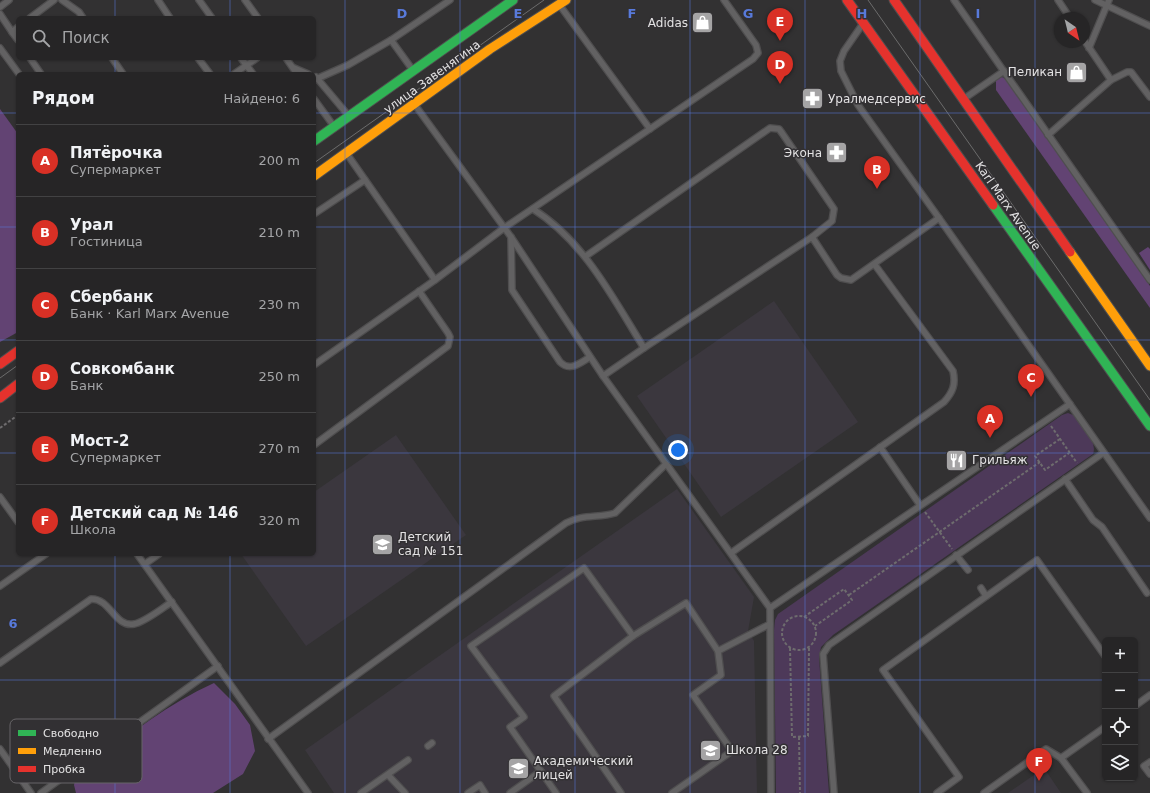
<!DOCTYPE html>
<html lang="ru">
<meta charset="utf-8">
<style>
body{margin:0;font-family:"DejaVu Sans",sans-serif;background:#2e2d2e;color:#f1f3f6}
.controls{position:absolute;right:12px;bottom:12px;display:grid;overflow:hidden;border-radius:6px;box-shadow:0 1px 3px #0004}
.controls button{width:36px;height:36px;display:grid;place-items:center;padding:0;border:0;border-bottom:1px solid #424243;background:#262526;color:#f1f3f6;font:20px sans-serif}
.compass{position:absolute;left:1054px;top:12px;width:36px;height:36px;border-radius:50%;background:#262526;box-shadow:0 1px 3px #0004;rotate:145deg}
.you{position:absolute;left:678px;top:450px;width:14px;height:14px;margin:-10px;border:3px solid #fff;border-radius:50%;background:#1a73e8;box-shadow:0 0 0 6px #1a73e833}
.badge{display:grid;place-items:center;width:26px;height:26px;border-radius:50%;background:#d93025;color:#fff;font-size:13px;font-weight:700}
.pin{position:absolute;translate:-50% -33px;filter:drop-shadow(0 1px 2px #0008)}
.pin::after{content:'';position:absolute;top:21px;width:14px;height:12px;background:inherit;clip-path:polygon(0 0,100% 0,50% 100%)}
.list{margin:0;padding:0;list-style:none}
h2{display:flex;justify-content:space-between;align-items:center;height:52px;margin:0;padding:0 16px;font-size:17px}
h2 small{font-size:13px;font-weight:400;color:#a4a5a7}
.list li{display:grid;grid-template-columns:26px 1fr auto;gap:12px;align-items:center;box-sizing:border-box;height:72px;padding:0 16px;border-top:1px solid #424243}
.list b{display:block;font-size:15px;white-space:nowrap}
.list p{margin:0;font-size:13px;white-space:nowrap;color:#a4a5a7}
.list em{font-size:13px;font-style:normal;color:#a4a5a7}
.icon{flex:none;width:22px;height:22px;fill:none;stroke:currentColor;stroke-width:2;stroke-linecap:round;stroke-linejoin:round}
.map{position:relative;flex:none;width:1150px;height:793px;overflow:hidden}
.search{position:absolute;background:#262526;box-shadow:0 1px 3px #0004;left:16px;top:16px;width:300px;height:44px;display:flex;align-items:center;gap:10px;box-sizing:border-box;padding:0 14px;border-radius:6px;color:#a4a5a7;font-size:15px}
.panel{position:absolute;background:#262526;box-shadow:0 1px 3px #0004;left:16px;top:72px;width:300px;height:484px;border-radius:6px}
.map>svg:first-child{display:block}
.built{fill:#3b373e}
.green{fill:#4d3959}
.forest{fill:#624373}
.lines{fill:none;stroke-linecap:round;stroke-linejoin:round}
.lane-casing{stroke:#4f4e4f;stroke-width:8}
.fast-casing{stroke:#4f4e4f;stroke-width:11}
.slow-casing{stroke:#4f4e4f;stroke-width:11}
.jam-casing{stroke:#4f4e4f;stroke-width:11}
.path{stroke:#6e6c6e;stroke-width:2;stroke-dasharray:3 2;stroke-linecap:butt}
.lane{stroke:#626162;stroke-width:5.5}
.fast{stroke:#30b455;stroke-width:9}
.slow{stroke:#ff9f0a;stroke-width:9}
.jam{stroke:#e5322d;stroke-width:9}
.tram{stroke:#6c6c6c;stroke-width:1}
.grid{fill:none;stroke:#587adb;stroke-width:1;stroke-opacity:0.55}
.labels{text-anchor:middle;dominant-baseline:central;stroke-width:3;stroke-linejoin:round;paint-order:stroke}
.poi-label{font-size:12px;fill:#e3e2e3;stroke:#323033;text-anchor:start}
.street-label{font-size:12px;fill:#e3e2e3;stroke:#323033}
.key{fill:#323033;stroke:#676568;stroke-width:1}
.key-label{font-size:11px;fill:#e3e2e3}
.grid-label{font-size:13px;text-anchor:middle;font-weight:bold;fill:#587adb;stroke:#323033;stroke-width:3;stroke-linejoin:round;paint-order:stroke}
</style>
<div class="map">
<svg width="1150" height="793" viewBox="0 0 1150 793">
<rect width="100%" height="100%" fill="#323132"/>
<!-- built -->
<g class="built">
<polygon points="774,301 858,422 721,517 637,396"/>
<polygon points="396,435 466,535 306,646 241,554 314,554 314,492"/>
<polygon points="677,489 754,597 748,631 754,641 757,793 334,793 305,750"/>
<polygon points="1044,768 1061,793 1008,793"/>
</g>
<!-- green -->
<path class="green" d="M 1068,413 L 1073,415 C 1081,425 1098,441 1093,454 L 833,635 L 821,647 L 819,658 L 829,793 L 776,793 L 774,630 L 775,620 L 778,614 L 1062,415 Z"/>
<!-- forest -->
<g class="forest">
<polygon points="1002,77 1007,80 1150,286 1150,308 996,90 996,80"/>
<polygon points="0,109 18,134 18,332 0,342"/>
<polygon points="1148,247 1150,249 1150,270 1139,253"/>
<path d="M 214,683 L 235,704 L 250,725 L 255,751 L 243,774 L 213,793 L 76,793 L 74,785 L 76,776 C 120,742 163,706 214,683 Z"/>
</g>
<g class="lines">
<defs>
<g id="lane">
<polyline points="62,0 79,12 83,18"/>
<polyline points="158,0 170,18"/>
<polyline points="199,0 212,18"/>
<polyline points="245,0 258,18"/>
<polyline points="954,0 1150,280"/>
<polyline points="1058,0 1070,18"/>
<polyline points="1095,0 1150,26"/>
<polyline points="0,7 9,0"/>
<polyline points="561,7 650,129"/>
<polyline points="0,14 12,32 18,27"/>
<polyline points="30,18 54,0"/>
<polyline points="862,25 844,51 840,61 841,71 858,105 939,218 1150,518"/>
<polyline points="12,32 18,40"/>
<polyline points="391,40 412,69"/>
<polyline points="0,48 19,74"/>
<polyline points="1089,48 1109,0"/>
<polyline points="30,58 41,74"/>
<polyline points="112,58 123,74"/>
<polyline points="198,58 210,74"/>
<polyline points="241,58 253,74"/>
<polyline points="286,58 297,74"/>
<polyline points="294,68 308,74"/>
<polyline points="234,74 257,58"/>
<polyline points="316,77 348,115"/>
<polyline points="314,80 348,65 391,40 450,0"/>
<polyline points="1111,80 1127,72 1131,72 1150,97"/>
<polyline points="965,98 1004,71"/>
<polyline points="314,99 333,125"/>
<polyline points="415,105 511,237 603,376 770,608"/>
<polyline points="1048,135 1111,80 1084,40"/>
<polyline points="347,154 435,280"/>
<path d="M 533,209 C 584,241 613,298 644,348 L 812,237 L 837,275 L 841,278 L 851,280 L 939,218"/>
<polyline points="314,214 365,180"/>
<path d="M 511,237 L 512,290 L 560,362 C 570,372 580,363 590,357"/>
<polyline points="586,256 770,128 779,129 782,133 834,209 832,221 812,237"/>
<polyline points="314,365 435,280 504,228 753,59 758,53 756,45 724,0"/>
<polyline points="603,376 644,348"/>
<polyline points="314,445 448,346 450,337 448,333 419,291"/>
<polyline points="880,447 920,505"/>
<polyline points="1065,479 1093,520 1102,527 1147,593"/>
<polyline points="0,497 18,522"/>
<path d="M 731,553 L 944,402 C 953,392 956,384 953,371 L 875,265"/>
<polyline points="137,554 308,793"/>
<polyline points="956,555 968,570"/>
<polyline points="145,564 159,554"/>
<polyline points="0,586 46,554"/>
<polyline points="981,588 986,596"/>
<polyline points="718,651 770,624"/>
<path d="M 0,663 L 91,599 C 110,598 115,628 134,624 C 145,622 162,608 172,602"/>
<polyline points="1135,706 1150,695"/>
<path d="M 268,739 L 566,523 C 582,514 599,518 615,513 L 666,464"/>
<polyline points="428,746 432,743"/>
<polyline points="0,749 31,793"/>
<polyline points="1061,758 1087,793"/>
<polyline points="1150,762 1144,766 1150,774"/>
<polyline points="388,775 405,793"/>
<polyline points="41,793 218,666"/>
<polyline points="361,793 408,760"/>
<polyline points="468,793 480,785 485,793"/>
<polyline points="510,793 541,771"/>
<polyline points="556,793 510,727 524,717 471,646 584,568 633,636"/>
<polyline points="621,793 554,696 633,636 686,603 718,651 721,675 693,695 732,751 672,793"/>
<polyline points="771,793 770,608 1070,404"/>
<polyline points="834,793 823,654 829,645 1103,453"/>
<polyline points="937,793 959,777 883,670 1037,560 1105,656"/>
<polyline points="984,793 1046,749 1061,758 1105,727"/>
</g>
<g id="fast">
<polyline points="314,141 513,0"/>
<polyline points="993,205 1150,426"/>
</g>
<g id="slow">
<polyline points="314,176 490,49 566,0"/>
<polyline points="1070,252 1150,366"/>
</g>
<g id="jam">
<polyline points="847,0 993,205"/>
<polyline points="894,0 1070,252"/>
<polyline points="0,364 18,351"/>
<polyline points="0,398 18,384"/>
</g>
</defs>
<!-- lane casing -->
<use href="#lane" class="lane-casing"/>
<!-- fast casing -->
<use href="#fast" class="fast-casing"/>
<!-- slow casing -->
<use href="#slow" class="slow-casing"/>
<!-- jam casing -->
<use href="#jam" class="jam-casing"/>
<!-- path -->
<g class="path">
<polyline points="1051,426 1077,463"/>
<polyline points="0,428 18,415"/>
<polyline points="1060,439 1035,456 1045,470 1069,453"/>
<polyline points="925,512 952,549"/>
<polyline points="849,595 1040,462"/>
<circle cx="799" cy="633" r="17"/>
<polyline points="804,617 844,589 852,600 815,626"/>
<polyline points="790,648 792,737 808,736 809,648"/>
<polyline points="799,737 800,793"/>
</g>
<!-- lane -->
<use href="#lane" class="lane"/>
<!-- fast -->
<use href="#fast" class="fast"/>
<!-- slow -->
<use href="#slow" class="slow"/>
<!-- jam -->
<use href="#jam" class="jam"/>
<!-- tram -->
<g class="tram">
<polyline points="868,0 1150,400"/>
<polyline points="314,163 544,0"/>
<polyline points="0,378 18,365"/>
</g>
</g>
<!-- grid -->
<path class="grid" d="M 115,0 L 115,18M 230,0 L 230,18M 345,0 L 345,793M 460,0 L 460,793M 575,0 L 575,793M 690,0 L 690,793M 805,0 L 805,793M 920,0 L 920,793M 1035,0 L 1035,793M 115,58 L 115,74M 230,58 L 230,74M 0,113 L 18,113M 314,113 L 1150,113M 0,227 L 18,227M 314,227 L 1150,227M 0,340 L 18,340M 314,340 L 1150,340M 0,453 L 18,453M 314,453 L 1150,453M 115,554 L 115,793M 230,554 L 230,793M 0,566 L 1150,566M 0,680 L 1105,680M 1135,680 L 1150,680"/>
<!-- icons -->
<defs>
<symbol id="shop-square" viewBox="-11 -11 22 22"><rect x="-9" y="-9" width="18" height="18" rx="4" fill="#a5a4a5" stroke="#323033"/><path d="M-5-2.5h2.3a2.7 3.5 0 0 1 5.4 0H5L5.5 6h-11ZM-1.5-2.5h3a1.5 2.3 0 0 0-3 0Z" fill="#fff"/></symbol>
<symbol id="pharmacy-square" viewBox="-11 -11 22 22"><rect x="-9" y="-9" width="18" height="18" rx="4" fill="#a5a4a5" stroke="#323033"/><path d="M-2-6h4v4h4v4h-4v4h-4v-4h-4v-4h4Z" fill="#fff"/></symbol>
<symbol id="restaurant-square" viewBox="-11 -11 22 22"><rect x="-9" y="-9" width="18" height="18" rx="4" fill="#a5a4a5" stroke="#323033"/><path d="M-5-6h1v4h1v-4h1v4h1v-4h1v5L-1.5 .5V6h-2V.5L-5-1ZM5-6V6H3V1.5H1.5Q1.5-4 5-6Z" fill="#fff"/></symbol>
<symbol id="school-square" viewBox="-11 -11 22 22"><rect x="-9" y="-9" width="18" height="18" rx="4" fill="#a5a4a5" stroke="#323033"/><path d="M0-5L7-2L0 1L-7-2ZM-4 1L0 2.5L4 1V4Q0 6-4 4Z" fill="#fff"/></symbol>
</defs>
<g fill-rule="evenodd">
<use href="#shop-square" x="690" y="10" width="25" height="25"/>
<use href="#shop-square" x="1064" y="60" width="25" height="25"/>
<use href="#pharmacy-square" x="800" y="86" width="25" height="25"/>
<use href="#pharmacy-square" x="824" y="140" width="25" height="25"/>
<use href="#restaurant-square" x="944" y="448" width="25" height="25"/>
<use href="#school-square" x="370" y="532" width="25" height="25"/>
<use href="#school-square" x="698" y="738" width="25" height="25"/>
<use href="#school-square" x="506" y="756" width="25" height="25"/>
</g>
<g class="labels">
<!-- poi labels -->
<g class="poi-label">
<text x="688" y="23" text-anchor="end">Adidas</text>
<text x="1062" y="72" text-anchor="end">Пеликан</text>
<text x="828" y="99">Уралмедсервис</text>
<text x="822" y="153" text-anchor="end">Экона</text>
<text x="972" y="460">Грильяж</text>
<text x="398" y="537">Детский<tspan x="398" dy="14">сад № 151</tspan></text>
<text x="726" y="750">Школа 28</text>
<text x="534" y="761">Академический<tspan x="534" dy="14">лицей</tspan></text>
</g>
<!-- street labels -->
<g class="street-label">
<text transform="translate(432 77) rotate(-36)">улица Завенягина</text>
<text transform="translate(1008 206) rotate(55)">Karl Marx Avenue</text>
</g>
</g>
<!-- legend -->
<rect x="10" y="719" width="132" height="64" rx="6" class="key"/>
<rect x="18" y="730" width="18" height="6" fill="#30b455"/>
<rect x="18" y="748" width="18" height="6" fill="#ff9f0a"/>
<rect x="18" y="766" width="18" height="6" fill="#e5322d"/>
<g class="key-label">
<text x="43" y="737">Свободно</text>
<text x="43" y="755">Медленно</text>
<text x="43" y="773">Пробка</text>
</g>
<g class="grid-label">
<text x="402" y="18">D</text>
<text x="518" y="18">E</text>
<text x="632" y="18">F</text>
<text x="748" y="18">G</text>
<text x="862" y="18">H</text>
<text x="978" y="18">I</text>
<text x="13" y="628">6</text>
</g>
</svg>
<div class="controls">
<button>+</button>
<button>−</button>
<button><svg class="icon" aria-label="locate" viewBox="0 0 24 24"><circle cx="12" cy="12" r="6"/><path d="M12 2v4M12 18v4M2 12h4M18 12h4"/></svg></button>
<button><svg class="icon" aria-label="layers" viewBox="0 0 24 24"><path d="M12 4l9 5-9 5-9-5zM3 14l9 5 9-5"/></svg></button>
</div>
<svg class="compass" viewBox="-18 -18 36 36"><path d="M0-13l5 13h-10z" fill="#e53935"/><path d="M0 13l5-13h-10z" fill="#a4a5a7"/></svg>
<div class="you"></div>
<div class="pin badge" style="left:990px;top:438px">A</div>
<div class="pin badge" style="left:877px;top:189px">B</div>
<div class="pin badge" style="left:1031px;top:397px">C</div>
<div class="pin badge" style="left:780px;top:84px">D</div>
<div class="pin badge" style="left:780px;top:41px">E</div>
<div class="pin badge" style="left:1039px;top:781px">F</div>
<div class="search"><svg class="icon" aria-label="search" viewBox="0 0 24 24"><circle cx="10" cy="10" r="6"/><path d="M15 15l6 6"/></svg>Поиск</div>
<section class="panel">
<h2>Рядом<small>Найдено: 6</small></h2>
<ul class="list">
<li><span class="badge">A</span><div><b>Пятёрочка</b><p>Супермаркет</p></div><em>200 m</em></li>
<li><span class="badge">B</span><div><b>Урал</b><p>Гостиница</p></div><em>210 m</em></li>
<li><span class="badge">C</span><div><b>Сбербанк</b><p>Банк · Karl Marx Avenue</p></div><em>230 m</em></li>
<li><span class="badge">D</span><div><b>Совкомбанк</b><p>Банк</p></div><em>250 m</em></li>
<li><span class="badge">E</span><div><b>Мост-2</b><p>Супермаркет</p></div><em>270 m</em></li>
<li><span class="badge">F</span><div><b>Детский сад № 146</b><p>Школа</p></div><em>320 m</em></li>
</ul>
</section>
</div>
